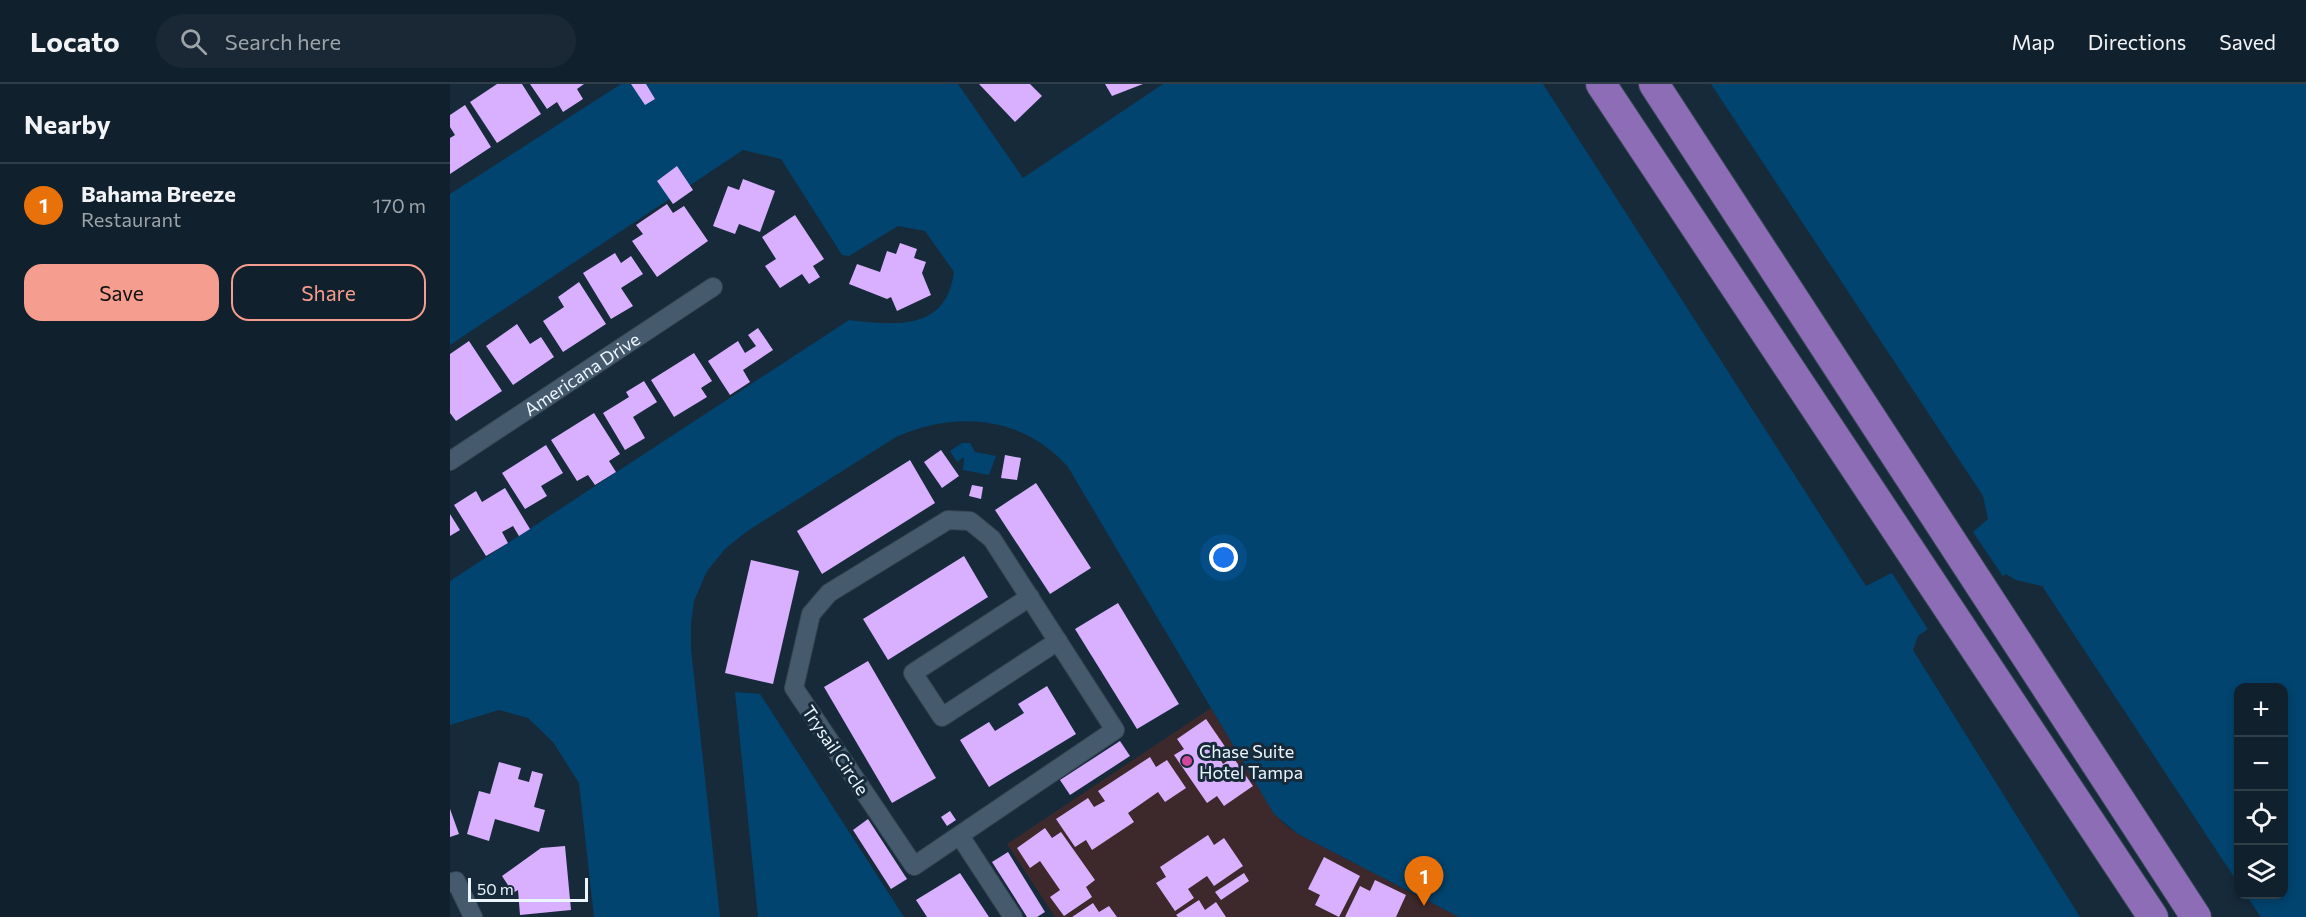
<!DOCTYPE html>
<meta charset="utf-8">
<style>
body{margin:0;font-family:Commissioner,sans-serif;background:#192834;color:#f1f3f6}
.controls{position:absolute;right:18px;bottom:18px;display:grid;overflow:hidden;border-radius:12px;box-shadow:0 3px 9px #0003}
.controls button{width:54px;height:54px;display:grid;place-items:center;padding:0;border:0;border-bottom:2px solid #303e48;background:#10202c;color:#f1f3f6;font:30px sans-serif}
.scale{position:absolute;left:18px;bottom:15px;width:120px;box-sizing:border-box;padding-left:6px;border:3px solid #ebf5fe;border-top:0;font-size:16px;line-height:21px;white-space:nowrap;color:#ebf5fe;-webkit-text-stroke:4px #162a3a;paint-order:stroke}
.you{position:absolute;left:774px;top:474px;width:21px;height:21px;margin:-15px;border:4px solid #fff;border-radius:50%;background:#1a73e8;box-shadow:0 0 0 9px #1a73e833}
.badge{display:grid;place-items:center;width:39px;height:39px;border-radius:50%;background:#f59d8e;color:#fff;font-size:20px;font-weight:700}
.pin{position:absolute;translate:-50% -50px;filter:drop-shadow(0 2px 3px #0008)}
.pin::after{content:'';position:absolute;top:32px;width:21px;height:18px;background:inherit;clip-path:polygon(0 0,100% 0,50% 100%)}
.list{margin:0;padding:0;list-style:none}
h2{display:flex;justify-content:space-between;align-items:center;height:78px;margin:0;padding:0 24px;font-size:26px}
h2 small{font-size:20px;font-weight:400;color:#9ca3a9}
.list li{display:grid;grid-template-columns:39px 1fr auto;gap:18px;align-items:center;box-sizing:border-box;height:84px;padding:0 24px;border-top:2px solid #303e48}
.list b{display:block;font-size:22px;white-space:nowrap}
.list p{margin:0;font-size:20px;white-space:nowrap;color:#9ca3a9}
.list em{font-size:20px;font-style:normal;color:#9ca3a9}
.actions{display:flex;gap:12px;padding:18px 24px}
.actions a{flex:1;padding:14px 0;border:2px solid #f59d8e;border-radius:18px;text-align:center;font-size:21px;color:#f59d8e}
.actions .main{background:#f59d8e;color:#111}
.icon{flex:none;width:33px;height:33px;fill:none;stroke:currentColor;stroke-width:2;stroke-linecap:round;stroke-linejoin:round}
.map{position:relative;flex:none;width:1856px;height:833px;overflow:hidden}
header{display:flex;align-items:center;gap:36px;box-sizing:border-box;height:84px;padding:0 30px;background:#10202c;border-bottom:2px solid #303e48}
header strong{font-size:28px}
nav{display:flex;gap:33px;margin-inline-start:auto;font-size:21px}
.search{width:420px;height:54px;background:#192834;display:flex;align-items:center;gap:15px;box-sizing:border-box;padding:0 21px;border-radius:33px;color:#9ca3a9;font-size:22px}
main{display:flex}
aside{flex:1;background:#10202c}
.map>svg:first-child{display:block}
.commercial{fill:#3d292b}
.water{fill:#01446f}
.pier{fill:#162a3a}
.building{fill:#d9afff}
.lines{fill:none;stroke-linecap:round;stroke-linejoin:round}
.minor-casing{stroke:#344452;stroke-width:20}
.trunk-casing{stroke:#344452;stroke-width:32}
.minor{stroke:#455a6c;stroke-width:18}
.trunk{stroke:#8c6db6;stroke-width:30}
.hotel-dot{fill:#d1479c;stroke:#162a3a;stroke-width:2}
.labels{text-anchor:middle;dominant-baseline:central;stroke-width:6;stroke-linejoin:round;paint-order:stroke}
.street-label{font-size:18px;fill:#ebf5fe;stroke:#162a3a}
.poi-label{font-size:18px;fill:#ebf5fe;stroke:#162a3a;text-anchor:start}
</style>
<header>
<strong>Locato</strong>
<div class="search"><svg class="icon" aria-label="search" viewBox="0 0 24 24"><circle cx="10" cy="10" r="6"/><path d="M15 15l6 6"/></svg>Search here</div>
<nav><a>Map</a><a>Directions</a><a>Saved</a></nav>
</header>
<main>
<aside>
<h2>Nearby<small></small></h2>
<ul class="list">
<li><span class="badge" style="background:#e8710a">1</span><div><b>Bahama Breeze</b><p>Restaurant</p></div><em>170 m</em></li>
</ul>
<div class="actions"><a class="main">Save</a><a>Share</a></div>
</aside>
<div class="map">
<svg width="1856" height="833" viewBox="0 0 1856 833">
<rect width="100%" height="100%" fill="#162a3a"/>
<!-- commercial -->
<polygon class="commercial" points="761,624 824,729 835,741 848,750 1009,833 605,833 557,760"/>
<!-- water -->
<g class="water">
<path d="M 171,0 L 508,0 L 573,94 L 713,0 L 1093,0 L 1416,502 L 1524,447 L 1538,435 L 1533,412 L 1261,0 L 1856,0 L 1856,833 L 1811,833 L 1796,811 L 1834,810 L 1834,604 L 1788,604 L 1788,799 L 1592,502 L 1566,496 L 1556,490 L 1468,552 L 1463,566 L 1630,833 L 1009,833 L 848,750 L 824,730 L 618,383 C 573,332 506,326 446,353 L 296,448 L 276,464 L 257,487 L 244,517 L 241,539 L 241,565 L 270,833 L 144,833 L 129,699 L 103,658 L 78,634 L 49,626 L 0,641 L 0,497 L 399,236 C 445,241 496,248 504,188 L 475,147 L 448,142 L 399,172 L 392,171 L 331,75 L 293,66 L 0,261 L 0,110 Z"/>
<polygon points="512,359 520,359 525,368 546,372 539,391 513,386 514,373 507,378 500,367"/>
<polygon points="285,608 310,610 454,833 308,833"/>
</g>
<!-- pier -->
<polygon class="pier" points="1521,445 1554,494 1479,547 1440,486"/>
<!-- building -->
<g class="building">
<polygon points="47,0 72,0 91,30 47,59 20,18"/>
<polygon points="80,0 134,0 127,5 133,15 113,28 107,18 97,25"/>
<polygon points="181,0 196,0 205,15 195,21"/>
<polygon points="529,0 580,0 592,12 565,38"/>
<polygon points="655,0 693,0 662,12"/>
<polygon points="15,21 41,63 0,90 0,54 5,51 0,43 0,31"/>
<polygon points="227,82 243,106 223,120 207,97"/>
<polygon points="293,95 325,107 310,148 289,140 285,150 263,142 278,102 289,106"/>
<polygon points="217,120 223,129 234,122 258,157 207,193 182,157 193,150 186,141"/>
<polygon points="345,131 374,175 363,182 370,193 359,200 352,190 330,204 315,182 326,175 312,153"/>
<polygon points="450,159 467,165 464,174 476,178 472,189 481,211 447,227 441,213 437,215 399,200 407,180 430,188 437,167 446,170"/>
<polygon points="165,169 171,179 181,172 193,190 171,204 183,222 161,235 133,189"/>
<polygon points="129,198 156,240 113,268 93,237 114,223 108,213"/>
<polygon points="67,240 80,260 91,253 104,273 63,301 36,262"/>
<polygon points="308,244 323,266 293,286 300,298 280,311 258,277 288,257 295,269 306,262 298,251"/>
<polygon points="19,257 52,307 6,337 0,329 0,270"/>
<polygon points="244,269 262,297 251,304 257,313 224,333 201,296"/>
<polygon points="194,297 207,318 183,333 195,354 175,366 153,329 179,313 176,308"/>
<polygon points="144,329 170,370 159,377 166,388 145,401 138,391 127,397 101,356"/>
<polygon points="96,361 113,389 91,402 97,412 75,425 52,389"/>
<polygon points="491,366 509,392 492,404 474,378"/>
<polygon points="555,371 571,374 567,396 551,394"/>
<polygon points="460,376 485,419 372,490 347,447"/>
<polygon points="586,399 641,484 600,510 545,426"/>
<polygon points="522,401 533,403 531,415 519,412"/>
<polygon points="55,404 80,445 69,452 63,442 52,448 58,459 36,472 4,421 26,407 32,418"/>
<polygon points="0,430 10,446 0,452"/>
<polygon points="514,472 538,513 438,576 413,535"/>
<polygon points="301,476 349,487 323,600 275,589"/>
<polygon points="668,519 729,620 687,645 625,545"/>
<polygon points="418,577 486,694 442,719 374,603"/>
<polygon points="597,602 626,650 539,703 510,656 539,638 545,647 574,629 568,620"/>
<polygon points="756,635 776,664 767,670 773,680 783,673 803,702 774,722 767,712 757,719 724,671 734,665 727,655"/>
<polygon points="670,657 680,672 620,711 610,696"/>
<polygon points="700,673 706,683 717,676 736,704 715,718 708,708 678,729 684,738 642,766 636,756 625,763 606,735 638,714 644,723 655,717 648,707"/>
<polygon points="49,678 71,684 68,695 79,698 82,687 93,690 84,723 95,726 89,748 45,735 39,757 17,750 29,707 40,710"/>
<polygon points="0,725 9,750 0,753"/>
<polygon points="500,727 506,736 497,742 491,733"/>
<polygon points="418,735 457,795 441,805 403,746"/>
<polygon points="595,744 602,754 611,748 645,796 636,803 642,813 614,832 600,813 610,806 590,777 580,784 567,764"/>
<polygon points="758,751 764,761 774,754 793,782 764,802 757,792 738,805 744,814 725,827 706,799 716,793 710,783"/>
<polygon points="115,762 121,826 70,831 68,806 63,809 52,792 91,764"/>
<polygon points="558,768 595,828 587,833 577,833 542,778"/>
<polygon points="874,773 910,792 889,833 865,821 870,811 858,805"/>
<polygon points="510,789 539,833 477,833 466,816"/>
<polygon points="794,789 799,797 771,816 765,808"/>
<polygon points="925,796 956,811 946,833 895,833 910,802 920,807"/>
<polygon points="749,816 755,826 766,818 776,833 728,833 726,831"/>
<polygon points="643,819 649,828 659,822 667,833 622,833"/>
</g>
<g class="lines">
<defs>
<g id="minor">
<path id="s1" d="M 0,377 L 263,203"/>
<polygon points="498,436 520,437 542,455 665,646 464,782 344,604 361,530 379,509"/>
<polyline points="580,513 463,589 492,633 608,557"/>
<polyline points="510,752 563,833"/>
<polyline points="0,799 6,797 23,833"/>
</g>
<g id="trunk">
<polyline points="1151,0 1703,833"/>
<polyline points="1204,0 1746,833"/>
</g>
</defs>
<!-- minor casing -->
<use href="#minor" class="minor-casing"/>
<!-- trunk casing -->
<use href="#trunk" class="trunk-casing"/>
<!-- minor -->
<use href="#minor" class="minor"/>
<!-- trunk -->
<use href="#trunk" class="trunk"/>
</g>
<!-- markers -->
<circle class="hotel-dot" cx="737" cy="677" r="6"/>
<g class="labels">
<!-- street labels -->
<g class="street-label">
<text stroke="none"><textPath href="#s1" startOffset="158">Americana Drive</textPath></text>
<text transform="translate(386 666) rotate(56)">Trysail Circle</text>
</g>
<!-- poi labels -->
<g class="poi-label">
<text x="749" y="667">Chase Suite<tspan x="749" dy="21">Hotel Tampa</tspan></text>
</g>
</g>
</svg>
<div class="controls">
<button>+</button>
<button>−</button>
<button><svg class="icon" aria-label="locate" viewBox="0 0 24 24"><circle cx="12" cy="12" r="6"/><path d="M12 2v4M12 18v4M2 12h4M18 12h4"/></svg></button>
<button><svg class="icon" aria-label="layers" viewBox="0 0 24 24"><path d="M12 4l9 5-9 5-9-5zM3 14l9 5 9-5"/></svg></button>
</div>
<div class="scale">50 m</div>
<div class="you"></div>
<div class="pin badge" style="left:974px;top:822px;background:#e8710a">1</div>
</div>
</main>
